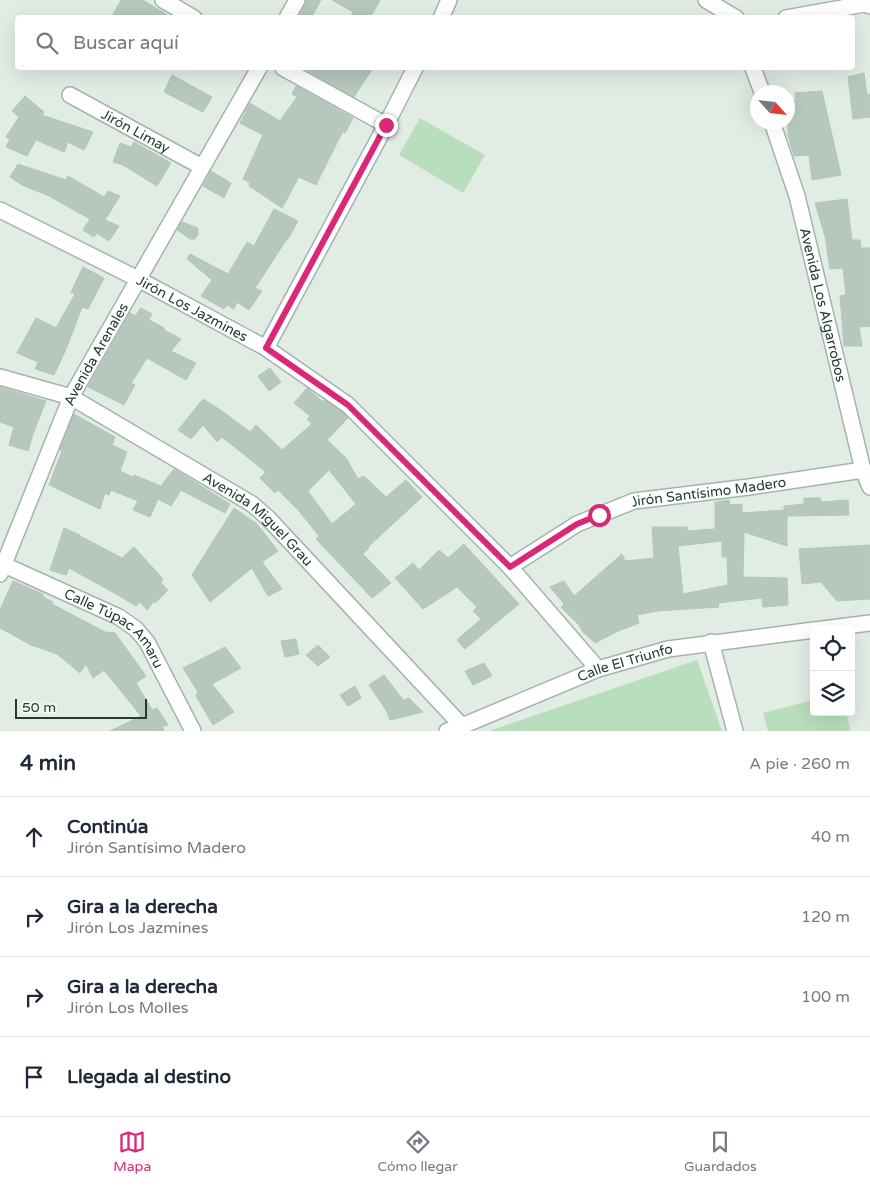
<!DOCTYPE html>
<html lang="es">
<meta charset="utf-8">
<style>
body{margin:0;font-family:"Varela Round",sans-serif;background:#f2f2f3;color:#1f2937}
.controls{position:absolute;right:15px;bottom:15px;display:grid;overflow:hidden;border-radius:5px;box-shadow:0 5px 20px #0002}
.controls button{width:45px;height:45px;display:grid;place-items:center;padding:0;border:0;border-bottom:1px solid #e0e1e3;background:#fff;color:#1f2937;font:25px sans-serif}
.compass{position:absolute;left:750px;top:85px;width:45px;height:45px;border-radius:50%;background:#fff;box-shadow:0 5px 20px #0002;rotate:117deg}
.scale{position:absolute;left:15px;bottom:12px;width:132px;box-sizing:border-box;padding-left:5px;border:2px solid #213d2f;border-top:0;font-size:14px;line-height:18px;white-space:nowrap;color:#213d2f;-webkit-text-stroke:4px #f1f8f3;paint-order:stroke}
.stop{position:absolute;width:15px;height:15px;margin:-11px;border:4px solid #db2777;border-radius:50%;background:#fff}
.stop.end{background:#db2777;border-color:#fff;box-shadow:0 1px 5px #0008}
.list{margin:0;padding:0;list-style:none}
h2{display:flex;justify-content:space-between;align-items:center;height:65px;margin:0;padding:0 20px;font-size:21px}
h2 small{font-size:16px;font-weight:400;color:#747a83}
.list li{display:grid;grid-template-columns:32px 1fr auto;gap:15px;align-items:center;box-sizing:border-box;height:80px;padding:0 20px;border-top:1px solid #e0e1e3}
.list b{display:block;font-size:19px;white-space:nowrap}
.list p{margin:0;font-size:16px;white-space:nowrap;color:#747a83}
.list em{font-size:16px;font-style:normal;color:#747a83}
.icon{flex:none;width:28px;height:28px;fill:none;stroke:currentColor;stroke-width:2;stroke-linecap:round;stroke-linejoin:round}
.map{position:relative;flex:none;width:870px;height:731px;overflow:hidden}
.search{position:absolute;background:#fff;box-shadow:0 5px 20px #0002;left:15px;right:15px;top:15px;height:55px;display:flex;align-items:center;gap:12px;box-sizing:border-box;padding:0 18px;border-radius:5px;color:#747a83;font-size:19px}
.sheet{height:385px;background:#fff}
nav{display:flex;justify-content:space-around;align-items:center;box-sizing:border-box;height:70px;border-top:1px solid #e0e1e3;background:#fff;font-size:14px;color:#747a83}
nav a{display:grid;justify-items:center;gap:2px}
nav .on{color:#db2777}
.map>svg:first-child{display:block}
.green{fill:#b9debb}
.building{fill:#b6c7bd;stroke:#b3c6ba;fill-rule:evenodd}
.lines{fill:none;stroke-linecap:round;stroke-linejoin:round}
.street-casing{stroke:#a4b4ab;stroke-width:18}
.street{stroke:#fff;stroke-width:15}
.route{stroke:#db2777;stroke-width:6}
.labels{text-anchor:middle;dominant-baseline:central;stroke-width:5;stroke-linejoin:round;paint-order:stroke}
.street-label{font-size:14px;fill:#213d2f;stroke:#f1f8f3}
</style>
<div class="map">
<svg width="870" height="731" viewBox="0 0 870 731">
<rect width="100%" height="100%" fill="#e1ece5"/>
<!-- green -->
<g class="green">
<polygon points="420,118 485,155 463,193 399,155"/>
<polygon points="697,660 722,731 489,731"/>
<polygon points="814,700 814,712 846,712 851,731 768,731 763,713"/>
</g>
<!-- building -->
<g class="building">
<polygon points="121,0 143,0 172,18 111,18"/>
<polygon points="306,0 321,0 311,18 298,18 305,5"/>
<polygon points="332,0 380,0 370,18 350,18 353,12"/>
<polygon points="306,68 373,68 354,97 305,69"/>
<polygon points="864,73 867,95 870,94 870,117 853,119 848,77"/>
<polygon points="172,75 212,97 203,112 164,92"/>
<polygon points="296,86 353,118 345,133 343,131 316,185 299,177 282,208 249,186 250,183 243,179 263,135 240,123 250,103 280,121 297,97 292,94"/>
<polygon points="822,91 841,175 812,180 809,155 794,156 788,135 788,101 796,100 795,93"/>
<polygon points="25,96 44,112 42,115 93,132 84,150 68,142 64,152 36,140 27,156 6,147 10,139 6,137 19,117 12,111"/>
<polygon points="134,142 171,163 157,186 123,165 113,162 120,143 131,147"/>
<polygon points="18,164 66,180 68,176 104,197 108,191 120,196 105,220 119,226 109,241 97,233 94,237 83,230 90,219 49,196 22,185 10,177"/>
<polygon points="211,171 231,183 224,198 203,186"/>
<polygon points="847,199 852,240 860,240 861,248 870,248 870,326 859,327 862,346 844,346 840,296 846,295 843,268 830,269 825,236 815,203"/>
<polygon points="274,209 298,221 288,239 287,239 255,288 262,291 249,310 237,302 234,309 227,305 224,309 201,296 212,280 187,259 190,254 228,274 247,242 254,246"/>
<polygon points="182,222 198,228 198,235 195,239 190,239 177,230"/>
<polygon points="83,267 104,278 88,309 82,307 67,347 54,375 35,369 38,362 17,353 36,318 56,328 75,294 71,292"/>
<polygon points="141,308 152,314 149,320 164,328 164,330 181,339 171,351 196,363 186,380 147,358 131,383 135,385 124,405 88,387 130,313 135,316"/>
<polygon points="270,368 281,382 269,391 258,376"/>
<polygon points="0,387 46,401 33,434 28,451 9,445 14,427 0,422"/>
<path d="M 307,388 L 323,402 L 324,400 L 342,412 L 348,418 L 327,440 L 346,458 L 358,479 L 364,476 L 386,497 L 406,480 L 422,497 L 368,547 L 369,548 L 363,554 L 391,583 L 372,598 L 316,539 L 319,536 L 299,511 L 278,490 L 275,493 L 260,478 L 266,472 L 222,437 L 217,442 L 203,425 L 191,439 L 178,430 L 203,399 L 222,411 L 250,432 L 256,425 L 282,450 L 312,424 L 307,419 L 310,416 L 294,403 ZM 329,470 L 356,504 L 332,524 L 308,491 Z"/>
<polygon points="74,414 115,437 112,445 127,452 120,471 133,477 134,475 161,486 174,469 230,504 225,513 181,490 171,506 158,499 150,517 133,510 138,501 111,490 109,495 105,493 100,509 49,485 62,451 60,450"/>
<path d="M 804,498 L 820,498 L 821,502 L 848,500 L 849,515 L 787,516 L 787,546 L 744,532 L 743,577 L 787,578 L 788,605 L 763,607 L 762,598 L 718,603 L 719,607 L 657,611 L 637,615 L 639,623 L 618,631 L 595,643 L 582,631 L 579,625 L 561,607 L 564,604 L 550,587 L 564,581 L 574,596 L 622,554 L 625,561 L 654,558 L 652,527 L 687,527 L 687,531 L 715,529 L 715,502 L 729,500 L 730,505 L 742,504 L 742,513 L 784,510 L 784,506 L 804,504 ZM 722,541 L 722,557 L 727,557 L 728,585 L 683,594 L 678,546 Z"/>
<polygon points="234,508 257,524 278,551 262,562 282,589 268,596 252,568 210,602 192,575"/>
<polygon points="64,528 80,535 80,536 122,558 134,547 163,579 161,583 168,590 155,603 154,601 147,610 140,602 136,606 118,595 69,568 66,575 50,570"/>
<polygon points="464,544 519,604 465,649 457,640 481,619 473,611 477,607 457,587 423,609 395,578 413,563 419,570 439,550 448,558"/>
<polygon points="870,545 870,599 837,601 821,582 802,584 799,549"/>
<polygon points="13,581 43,594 43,597 53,602 52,604 105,632 115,633 146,676 136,683 152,710 157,708 168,725 162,727 164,731 153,731 152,730 148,731 110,731 141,716 104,670 93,678 86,664 80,673 57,654 31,645 0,628 0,610"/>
<polygon points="296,639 299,654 285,657 281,641"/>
<polygon points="318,645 330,657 318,666 306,655"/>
<polygon points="225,647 241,668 212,684 234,712 213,725 196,696 198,692 183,668"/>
<polygon points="484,663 492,676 473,685 465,671"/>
<polygon points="384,675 403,700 409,698 423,712 390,720 386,710 369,685"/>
<polygon points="355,686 361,698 348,706 340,695"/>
</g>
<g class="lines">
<defs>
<g id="street">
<polyline points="163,0 194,18"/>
<polyline points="706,0 736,18"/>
<polyline points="287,18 297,0"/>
<polyline points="441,18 449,0"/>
<polyline points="786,18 864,4 870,6"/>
<polyline points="283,68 386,125"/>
<polyline points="753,68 762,92"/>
<path id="s1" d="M 70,95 L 202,167"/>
<path id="s2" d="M 772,122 L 797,196 L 863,470 L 870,487"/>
<path id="s3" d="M 0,210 L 138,279 L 266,348 L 348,405 L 510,567 L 598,669"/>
<polyline points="266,348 386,125 415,68"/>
<path id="s4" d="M 0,377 L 71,397 L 252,504 L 268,518 L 462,726 L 463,731"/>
<path id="s5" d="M 0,563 L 119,617 L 136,629 L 147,642 L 193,731"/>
<path id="s6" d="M 510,567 L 577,524 L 634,501 L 749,487 L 863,470"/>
<path id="s7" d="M 0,574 L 71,397 L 259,68"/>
<polyline points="815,630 870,623"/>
<polyline points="711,642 735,731"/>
<path id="s8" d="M 447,731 L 462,726 L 598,669 L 668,649 L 814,630"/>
</g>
</defs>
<!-- street casing -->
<use href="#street" class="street-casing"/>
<!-- street -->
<use href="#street" class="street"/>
</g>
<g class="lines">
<!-- route -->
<polyline class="route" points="386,125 266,348 348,405 510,567 577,524 599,515"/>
</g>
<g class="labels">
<!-- street labels -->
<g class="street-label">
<text stroke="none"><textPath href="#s1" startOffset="75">Jirón Limay</textPath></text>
<text stroke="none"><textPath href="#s2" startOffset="190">Avenida Los Algarrobos</textPath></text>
<text stroke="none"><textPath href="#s3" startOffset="216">Jirón Los Jazmines</textPath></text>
<text stroke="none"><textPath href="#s7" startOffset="240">Avenida Arenales</textPath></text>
<text stroke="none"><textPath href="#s6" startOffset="216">Jirón Santísimo Madero</textPath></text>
<text stroke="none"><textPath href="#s4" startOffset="298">Avenida Miguel Grau</textPath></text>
<text stroke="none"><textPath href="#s5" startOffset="134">Calle Túpac Amaru</textPath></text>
<text stroke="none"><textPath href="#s8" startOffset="191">Calle El Triunfo</textPath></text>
</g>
</g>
</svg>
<div class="controls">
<button><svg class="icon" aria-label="locate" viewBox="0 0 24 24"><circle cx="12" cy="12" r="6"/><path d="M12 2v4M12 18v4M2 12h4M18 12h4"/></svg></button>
<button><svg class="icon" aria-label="layers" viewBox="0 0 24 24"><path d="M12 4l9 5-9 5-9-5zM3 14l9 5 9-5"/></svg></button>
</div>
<svg class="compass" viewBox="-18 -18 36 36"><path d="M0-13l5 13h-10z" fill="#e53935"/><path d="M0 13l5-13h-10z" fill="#747a83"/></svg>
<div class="scale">50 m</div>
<div class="stop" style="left:599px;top:515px"></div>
<div class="stop end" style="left:386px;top:125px"></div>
<div class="search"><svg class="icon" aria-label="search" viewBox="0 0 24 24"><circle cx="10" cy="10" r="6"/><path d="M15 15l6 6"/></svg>Buscar aquí</div>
</div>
<section class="sheet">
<h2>4 min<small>A pie · 260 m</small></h2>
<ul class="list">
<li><svg class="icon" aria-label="ahead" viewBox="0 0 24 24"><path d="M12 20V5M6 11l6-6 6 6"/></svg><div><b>Continúa</b><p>Jirón Santísimo Madero</p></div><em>40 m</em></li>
<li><svg class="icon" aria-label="right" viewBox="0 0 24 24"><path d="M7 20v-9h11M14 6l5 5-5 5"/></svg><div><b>Gira a la derecha</b><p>Jirón Los Jazmines</p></div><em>120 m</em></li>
<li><svg class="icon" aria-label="right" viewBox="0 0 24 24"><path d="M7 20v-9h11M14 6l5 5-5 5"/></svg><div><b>Gira a la derecha</b><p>Jirón Los Molles</p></div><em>100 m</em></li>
<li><svg class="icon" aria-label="arrive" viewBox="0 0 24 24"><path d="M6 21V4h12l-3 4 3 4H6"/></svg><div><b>Llegada al destino</b></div></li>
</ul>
</section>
<nav>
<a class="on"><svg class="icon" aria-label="map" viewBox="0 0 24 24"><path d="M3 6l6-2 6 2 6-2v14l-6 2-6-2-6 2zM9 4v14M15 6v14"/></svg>Mapa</a>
<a><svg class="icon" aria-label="directions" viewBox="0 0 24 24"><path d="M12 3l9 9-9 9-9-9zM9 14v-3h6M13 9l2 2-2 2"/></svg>Cómo llegar</a>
<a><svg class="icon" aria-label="saved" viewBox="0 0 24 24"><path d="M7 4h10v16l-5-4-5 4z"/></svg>Guardados</a>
</nav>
